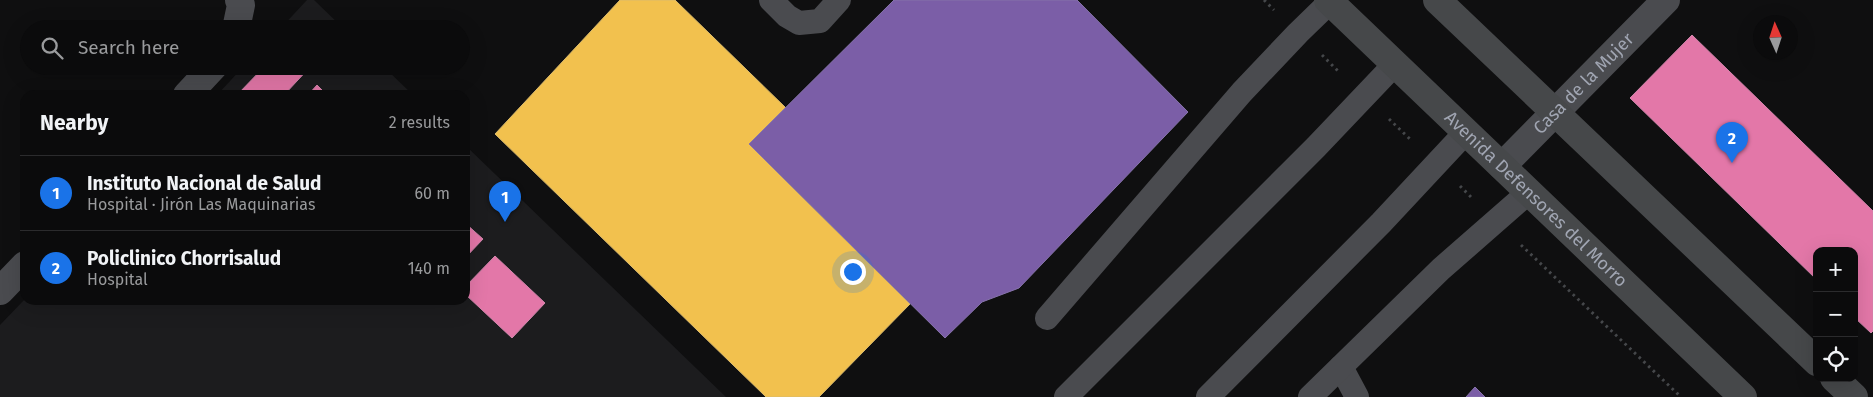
<!DOCTYPE html>
<meta charset="utf-8">
<style>
body{margin:0;font-family:"Fira Sans",sans-serif;background:#19191a;color:#f1f3f6}
.controls{position:absolute;right:15px;bottom:15px;display:grid;overflow:hidden;border-radius:10px;box-shadow:0 5px 20px #0002}
.controls button{width:45px;height:45px;display:grid;place-items:center;padding:0;border:0;border-bottom:1px solid #2b2b2d;background:#0b0b0c;color:#f1f3f6;font:25px sans-serif}
.compass{position:absolute;left:1753px;top:15px;width:45px;height:45px;border-radius:50%;background:#0b0b0c;box-shadow:0 5px 20px #0002;rotate:357deg}
.you{position:absolute;left:852px;top:271px;width:18px;height:18px;margin:-12px;border:4px solid #fff;border-radius:50%;background:#1a73e8;box-shadow:0 0 0 8px #1a73e833}
.badge{display:grid;place-items:center;width:32px;height:32px;border-radius:50%;background:#1a73e8;color:#fff;font-size:16px;font-weight:700}
.pin{position:absolute;translate:-50% -41px;filter:drop-shadow(0 1px 2px #0008)}
.pin::after{content:'';position:absolute;top:26px;width:18px;height:15px;background:inherit;clip-path:polygon(0 0,100% 0,50% 100%)}
.list{margin:0;padding:0;list-style:none}
h2{display:flex;justify-content:space-between;align-items:center;height:65px;margin:0;padding:0 20px;font-size:21px}
h2 small{font-size:16px;font-weight:400;color:#9a9b9d}
.list li{display:grid;grid-template-columns:32px 1fr auto;gap:15px;align-items:center;box-sizing:border-box;height:75px;padding:0 20px;border-top:1px solid #2b2b2d}
.list b{display:block;font-size:19px;white-space:nowrap}
.list p{margin:0;font-size:16px;white-space:nowrap;color:#9a9b9d}
.list em{font-size:16px;font-style:normal;color:#9a9b9d}
.icon{flex:none;width:28px;height:28px;fill:none;stroke:currentColor;stroke-width:2;stroke-linecap:round;stroke-linejoin:round}
.map{position:relative;flex:none;width:1873px;height:397px;overflow:hidden}
.search{position:absolute;background:#0b0b0c;box-shadow:0 5px 20px #0002;left:20px;top:20px;width:450px;height:55px;display:flex;align-items:center;gap:12px;box-sizing:border-box;padding:0 18px;border-radius:28px;color:#9a9b9d;font-size:19px}
.panel{position:absolute;background:#0b0b0c;box-shadow:0 5px 20px #0002;left:20px;top:90px;width:450px;height:215px;border-radius:15px}
.map>svg:first-child{display:block}
.built{fill:#1c1c1e}
.homes{fill:#f2c14e;stroke:#d9b96c}
.offices{fill:#7b5ea7;stroke:#8673aa}
.health{fill:#e377a8;stroke:#cf85ab}
.lines{fill:none;stroke-linecap:round;stroke-linejoin:round}
.path{stroke:#45474a;stroke-width:3;stroke-dasharray:2.5 4;stroke-linecap:butt}
.service{stroke:#4a4b4f;stroke-width:24}
.minor{stroke:#4a4b4f;stroke-width:28}
.primary{stroke:#46484a;stroke-width:28}
.labels{text-anchor:middle;dominant-baseline:central;stroke-width:5;stroke-linejoin:round;paint-order:stroke}
.street-label{font-size:18px;fill:#a0a5b2;stroke:#0a0a0b}
</style>
<div class="map">
<svg width="1873" height="397" viewBox="0 0 1873 397">
<rect width="100%" height="100%" fill="#0f0f10"/>
<!-- built -->
<g class="built">
<polygon points="307,0 314,0 344,29 280,29"/>
<polygon points="244,66 383,66 413,95 217,95"/>
<polygon points="465,145 726,397 0,397 0,325 25,299 25,300 465,300"/>
</g>
<!-- homes -->
<polygon class="homes" points="620,0 675,0 786,108 749,144 910,304 819,397 766,397 495,134"/>
<!-- offices -->
<g class="offices">
<polygon points="894,0 1077,0 1188,112 1019,288 982,302 945,338 749,144"/>
<polygon points="1475,387 1485,397 1466,397"/>
</g>
<!-- health -->
<g class="health">
<polygon points="305,24 310,29 300,29"/>
<polygon points="1692,35 1873,211 1873,331 1871,333 1854,317 1854,251 1817,251 1817,280 1630,98"/>
<polygon points="265,66 311,66 284,95 237,95"/>
<polygon points="317,85 327,95 308,95"/>
<polygon points="465,223 483,239 465,258"/>
<polygon points="495,256 545,303 512,338 465,294 465,287"/>
</g>
<g class="lines">
<!-- path -->
<g class="path">
<polyline points="1264,0 1274,10"/>
<polyline points="1322,55 1339,72"/>
<polyline points="1389,119 1412,141"/>
<polyline points="1460,186 1472,198"/>
<polyline points="1521,245 1681,397"/>
</g>
<!-- service -->
<g class="service">
<polyline points="771,0 787,16 799,23 820,21 839,0"/>
<polyline points="1047,318 1242,92 1298,33 1330,2"/>
<polyline points="1341,367 1357,397"/>
<polyline points="1066,397 1316,147 1395,64"/>
<polyline points="1208,397 1381,223 1466,132"/>
<polyline points="1310,397 1441,269 1529,192"/>
</g>
<!-- minor -->
<g class="minor">
<polyline points="236,29 241,5 239,0"/>
<polyline points="187,95 214,66"/>
<path id="s1" d="M 1502,166 L 1666,0"/>
<polyline points="0,291 25,265"/>
</g>
<!-- primary -->
<g class="primary">
<path id="s2" d="M 1328,0 L 1743,397"/>
<polyline points="1437,0 1817,362"/>
<polyline points="1834,378 1854,397"/>
</g>
</g>
<g class="labels">
<!-- street labels -->
<g class="street-label">
<text stroke="none"><textPath href="#s1" startOffset="116">Casa de la Mujer</textPath></text>
<text stroke="none"><textPath href="#s2" startOffset="288">Avenida Defensores del Morro</textPath></text>
</g>
</g>
</svg>
<div class="controls">
<button>+</button>
<button>−</button>
<button><svg class="icon" aria-label="locate" viewBox="0 0 24 24"><circle cx="12" cy="12" r="6"/><path d="M12 2v4M12 18v4M2 12h4M18 12h4"/></svg></button>
</div>
<svg class="compass" viewBox="-18 -18 36 36"><path d="M0-13l5 13h-10z" fill="#e53935"/><path d="M0 13l5-13h-10z" fill="#9a9b9d"/></svg>
<div class="you"></div>
<div class="pin badge" style="left:505px;top:222px">1</div>
<div class="pin badge" style="left:1732px;top:163px">2</div>
<div class="search"><svg class="icon" aria-label="search" viewBox="0 0 24 24"><circle cx="10" cy="10" r="6"/><path d="M15 15l6 6"/></svg>Search here</div>
<section class="panel">
<h2>Nearby<small>2 results</small></h2>
<ul class="list">
<li><span class="badge">1</span><div><b>Instituto Nacional de Salud</b><p>Hospital · Jirón Las Maquinarias</p></div><em>60 m</em></li>
<li><span class="badge">2</span><div><b>Policlinico Chorrisalud</b><p>Hospital</p></div><em>140 m</em></li>
</ul>
</section>
</div>
